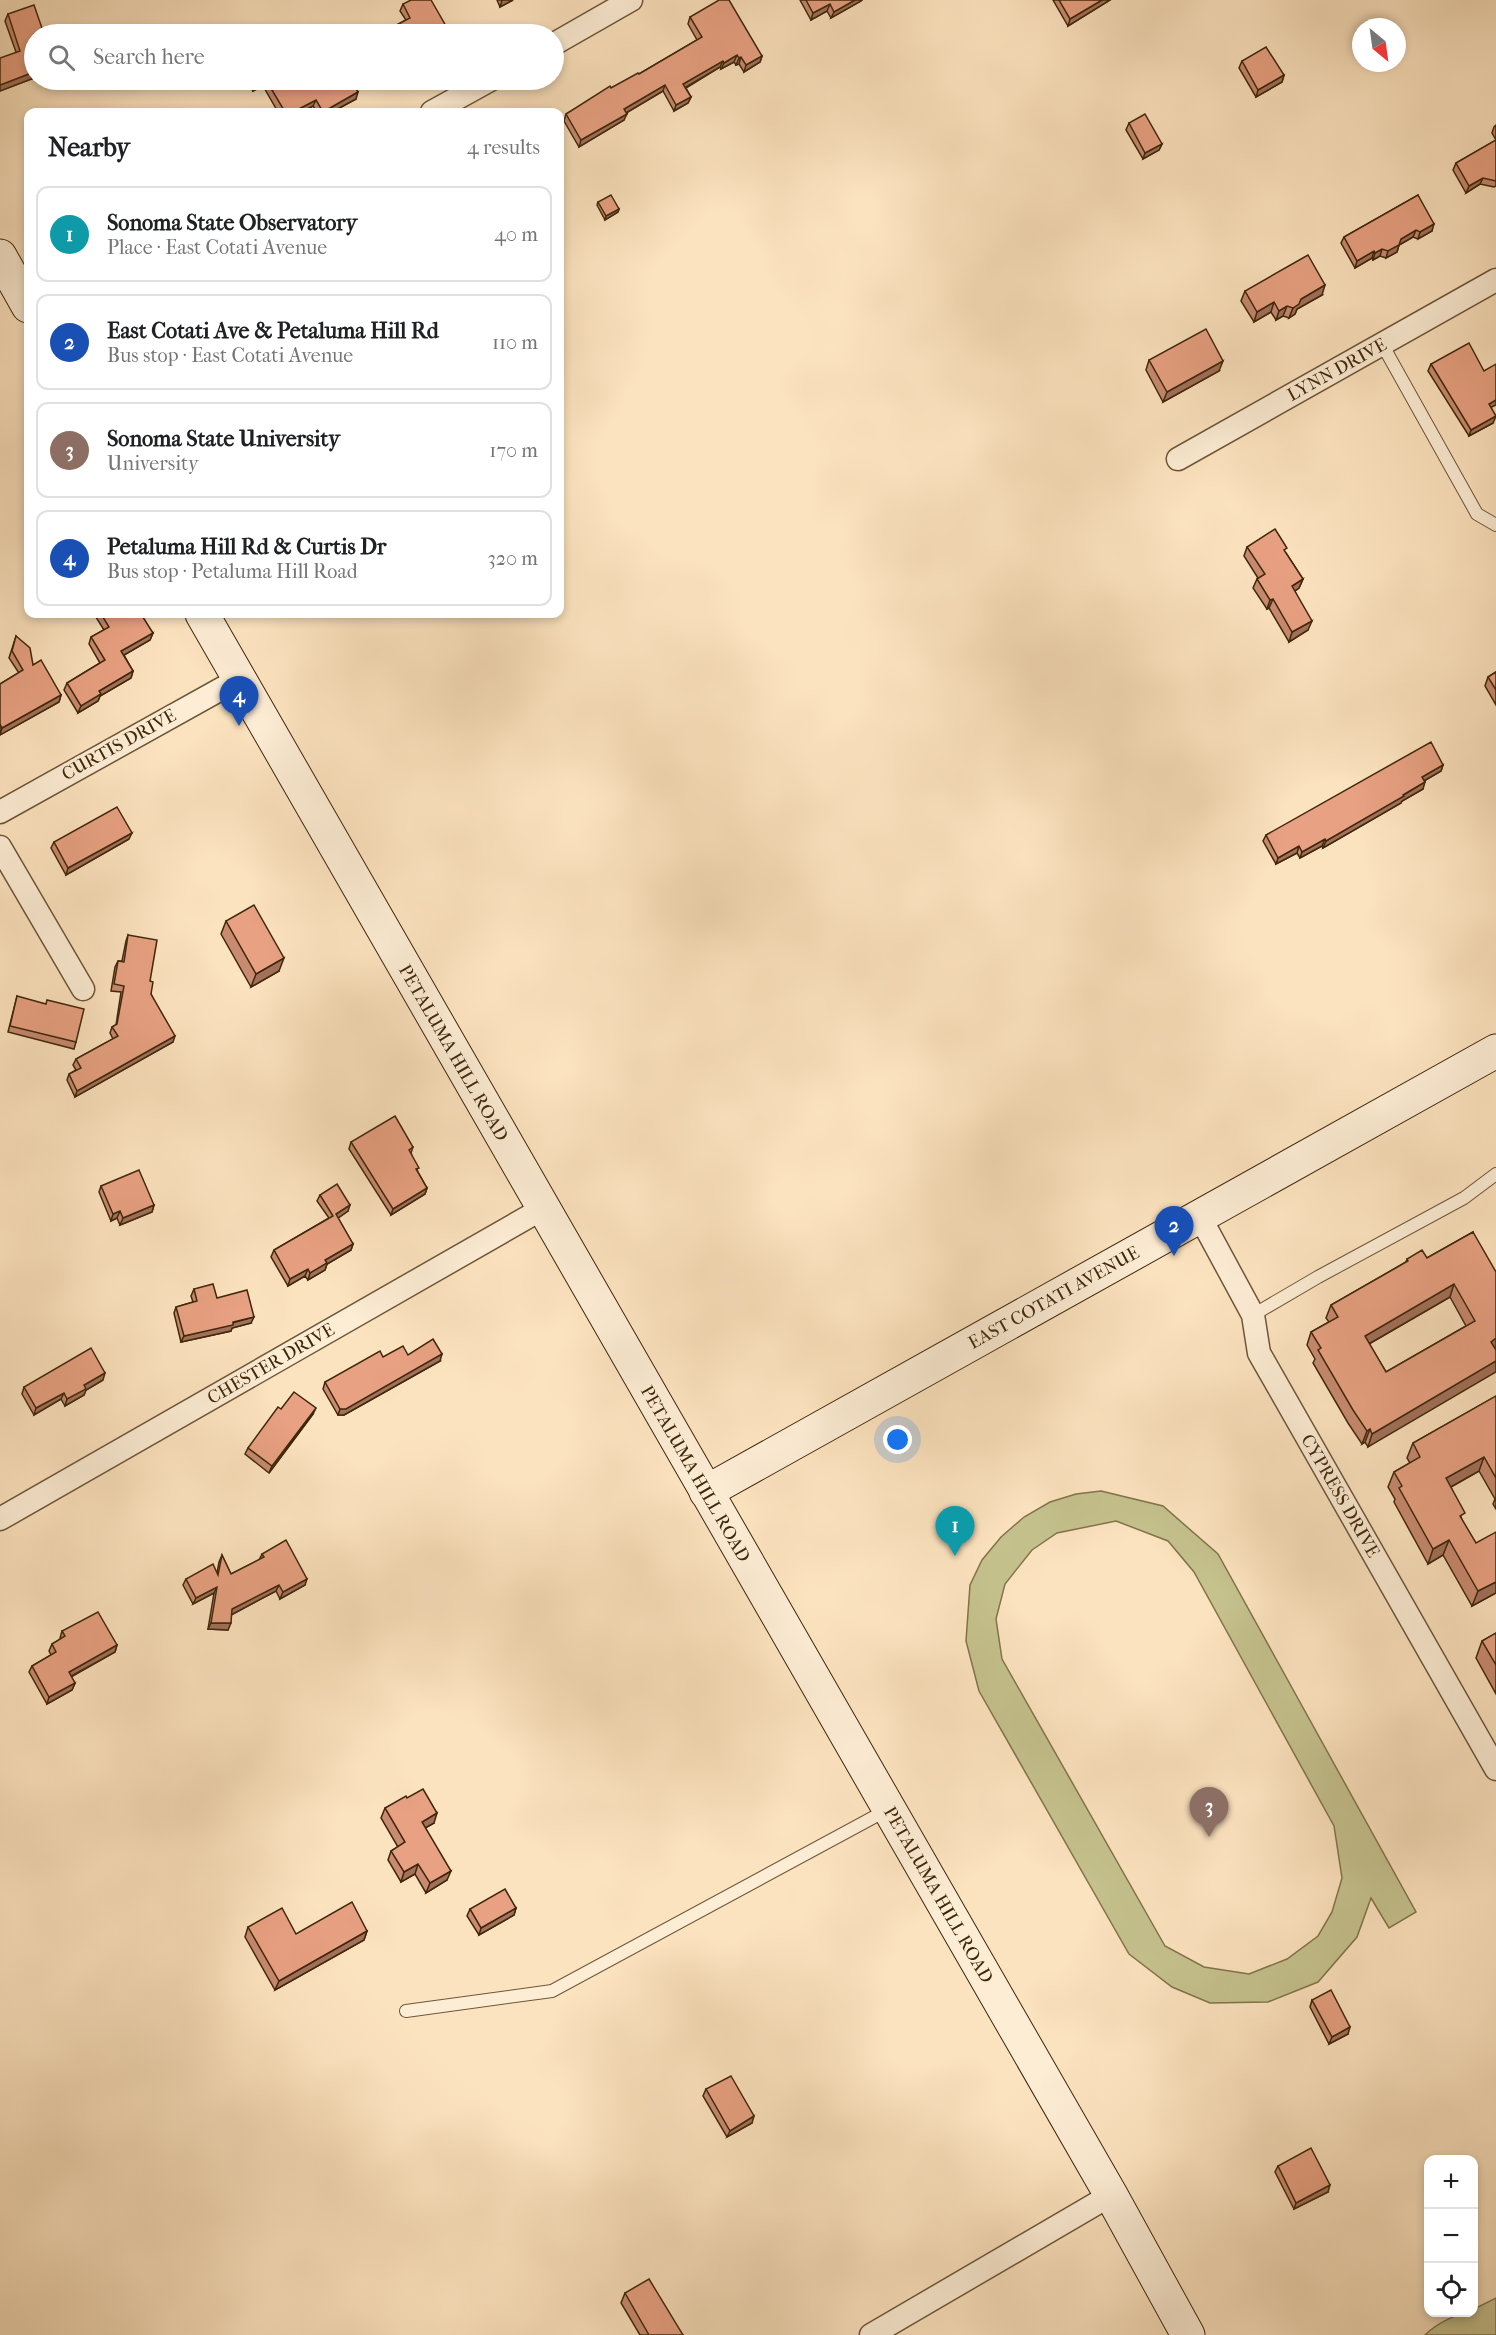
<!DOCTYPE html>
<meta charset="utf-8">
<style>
body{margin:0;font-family:"IM FELL French Canon",serif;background:#f2f2f2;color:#202124}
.controls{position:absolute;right:18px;bottom:18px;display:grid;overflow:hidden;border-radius:12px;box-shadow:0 3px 9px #0003}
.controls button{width:54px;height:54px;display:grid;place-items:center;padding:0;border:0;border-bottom:2px solid #e0e0e0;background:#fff;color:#202124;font:30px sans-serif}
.compass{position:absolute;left:1352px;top:18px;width:54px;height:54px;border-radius:50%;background:#fff;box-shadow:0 3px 9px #0003;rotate:151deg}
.you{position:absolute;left:898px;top:1440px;width:21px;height:21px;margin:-15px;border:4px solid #fff;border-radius:50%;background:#1a73e8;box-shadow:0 0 0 9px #1a73e833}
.badge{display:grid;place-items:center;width:39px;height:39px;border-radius:50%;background:#8f2418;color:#fff;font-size:20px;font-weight:700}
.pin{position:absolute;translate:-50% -50px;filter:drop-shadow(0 2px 3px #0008)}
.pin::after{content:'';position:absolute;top:32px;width:21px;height:18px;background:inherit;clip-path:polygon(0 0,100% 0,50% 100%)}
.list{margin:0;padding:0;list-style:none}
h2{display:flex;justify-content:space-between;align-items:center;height:78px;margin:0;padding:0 24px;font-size:26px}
h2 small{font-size:20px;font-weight:400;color:#757577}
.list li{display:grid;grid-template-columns:39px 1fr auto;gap:18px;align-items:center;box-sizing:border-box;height:96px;margin:0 12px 12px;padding:0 12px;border:2px solid #e0e0e0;border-radius:12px}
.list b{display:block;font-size:22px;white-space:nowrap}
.list p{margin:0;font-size:20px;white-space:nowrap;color:#757577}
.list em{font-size:20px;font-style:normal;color:#757577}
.icon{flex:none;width:33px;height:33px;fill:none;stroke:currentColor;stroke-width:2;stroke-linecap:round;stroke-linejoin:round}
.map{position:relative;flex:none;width:1496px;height:2335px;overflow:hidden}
.search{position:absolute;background:#fff;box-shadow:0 3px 9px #0003;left:24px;top:24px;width:540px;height:66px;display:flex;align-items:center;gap:15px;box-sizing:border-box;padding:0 21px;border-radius:33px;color:#757577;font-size:22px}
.panel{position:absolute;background:#fff;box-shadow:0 3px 9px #0003;left:24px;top:108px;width:540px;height:510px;border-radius:12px}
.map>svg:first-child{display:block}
.garden{fill:#c5c28e;stroke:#82744c;stroke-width:1.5;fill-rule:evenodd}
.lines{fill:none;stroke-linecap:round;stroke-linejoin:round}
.service-casing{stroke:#6e5638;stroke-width:14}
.minor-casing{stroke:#6e5638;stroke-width:25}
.secondary-casing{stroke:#3f270b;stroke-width:35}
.service{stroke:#fdedd5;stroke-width:12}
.minor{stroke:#fdedd5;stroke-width:22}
.secondary{stroke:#fdedd5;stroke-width:33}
.wall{fill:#c88a70;stroke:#3f270b;stroke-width:1.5;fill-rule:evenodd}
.shaded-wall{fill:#a2715b;stroke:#3f270b;stroke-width:1.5}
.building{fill:#e8a182;stroke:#3f270b;stroke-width:1.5;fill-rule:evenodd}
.labels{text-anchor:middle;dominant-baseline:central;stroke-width:6;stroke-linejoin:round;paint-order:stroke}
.street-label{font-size:18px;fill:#3f270b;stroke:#fdedd5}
</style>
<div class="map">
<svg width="1496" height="2335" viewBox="0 0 1496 2335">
<rect width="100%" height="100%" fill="#fce3bf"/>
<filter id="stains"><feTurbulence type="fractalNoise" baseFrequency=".00333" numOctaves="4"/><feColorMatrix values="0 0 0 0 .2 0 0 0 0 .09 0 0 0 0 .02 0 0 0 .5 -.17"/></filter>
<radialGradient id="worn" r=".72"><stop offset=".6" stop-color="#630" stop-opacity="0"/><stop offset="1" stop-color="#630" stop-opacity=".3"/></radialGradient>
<!-- garden -->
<g class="garden">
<path d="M 1101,1491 L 1163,1506 L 1218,1554 L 1416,1912 L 1389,1928 L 1371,1898 L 1357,1937 L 1318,1982 L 1268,2002 L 1210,2003 L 1172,1987 L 1129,1954 L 979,1691 L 966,1641 L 970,1585 L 982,1560 L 1001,1537 L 1024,1517 L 1050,1502 L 1076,1494 ZM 1116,1521 L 1168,1541 L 1194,1572 L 1334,1826 L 1342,1878 L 1332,1912 L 1318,1936 L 1287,1959 L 1249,1974 L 1204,1967 L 1165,1946 L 1002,1659 L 996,1619 L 1005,1584 L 1032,1550 L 1057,1533 Z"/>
<path d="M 1496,2298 L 1496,2335 L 1425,2335 C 1436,2324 1458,2312 1474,2312 L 1474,2309 Z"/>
</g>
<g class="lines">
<defs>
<g id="service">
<polyline points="1382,344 1477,514 1496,525"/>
<polyline points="1253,1315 1318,1277 1464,1198 1496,1174"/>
<polyline points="406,2011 552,1991 887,1810"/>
</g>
<g id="minor">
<polyline points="554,44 631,0"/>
<polyline points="432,112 490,80"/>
<polyline points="1178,459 1496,280"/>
<polyline points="0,812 239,679"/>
<polyline points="0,847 83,989"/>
<polyline points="1200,1217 1253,1315 1259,1353 1496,1769"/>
<polyline points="0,1519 542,1209"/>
<polyline points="871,2335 1111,2195"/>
</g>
<g id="secondary">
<polyline points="0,256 28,306"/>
<polyline points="202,614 1111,2195 1188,2335"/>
<polyline points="706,1492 1496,1051"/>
</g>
</defs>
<!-- service casing -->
<use href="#service" class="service-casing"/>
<!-- minor casing -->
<use href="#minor" class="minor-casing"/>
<!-- secondary casing -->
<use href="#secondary" class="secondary-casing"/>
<!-- service -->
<use href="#service" class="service"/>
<!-- minor -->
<use href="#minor" class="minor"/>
<!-- secondary -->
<use href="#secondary" class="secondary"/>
</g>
<!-- wall -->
<g class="wall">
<polygon points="497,0 513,0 500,7"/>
<polygon points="800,0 862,0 861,1 831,18 827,11 811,20"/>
<polygon points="1053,0 1110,0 1068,26"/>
<polygon points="403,4 450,33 449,34 380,34 406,20 400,11"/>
<polygon points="8,14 34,34 34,78 0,91 16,52 5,21"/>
<polygon points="690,17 762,56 760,62 744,72 739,64 736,65 734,62 721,69 720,67 686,88 691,97 688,103 674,111 663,91 626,113 624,120 579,147 564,121 566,114 611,88 639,74 697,40 688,24"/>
<polygon points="1242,61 1284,75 1282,82 1256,97 1239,68"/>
<polygon points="246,80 351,80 356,99 332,112 317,112 313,106 302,112 278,112 263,86 253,91"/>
<polygon points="1129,123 1162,144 1159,150 1143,159 1126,130"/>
<polygon points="1496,125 1496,186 1494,187 1480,184 1466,193 1453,170 1456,163 1496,140 1492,133 1494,127"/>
<polygon points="1418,195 1432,231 1418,239 1413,237 1399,245 1397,252 1386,258 1380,256 1373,260 1372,258 1355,268 1341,243 1344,237"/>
<polygon points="598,202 619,209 618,212 605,220 597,205"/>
<polygon points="1245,291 1322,295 1297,309 1295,314 1289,318 1283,316 1276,320 1271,312 1254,322 1241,301"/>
<polygon points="1149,360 1219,371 1163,402 1146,370"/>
<polygon points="1431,364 1491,408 1493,423 1469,436 1428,371"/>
<polygon points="1247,547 1286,553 1303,579 1299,588 1295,591 1308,630 1289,642 1269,608 1267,609 1253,588 1257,579 1258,578 1244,556"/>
<polygon points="94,614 136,614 153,633 150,640 124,655 133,671 131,678 100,696 98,701 78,713 64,690 67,683 100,663 89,644 91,637 104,630"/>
<polygon points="16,636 33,665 61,695 59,702 0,735 0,684 19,673 9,658"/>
<polygon points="1496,672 1496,705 1485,686 1488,677"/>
<polygon points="1443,765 1441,771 1424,781 1423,789 1402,801 1401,803 1323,848 1322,846 1300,858 1297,853 1276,864 1263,841 1266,835"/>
<polygon points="129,839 66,875 51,848 54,842"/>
<polygon points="226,921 279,971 251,987 221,934"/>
<polygon points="128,935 150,981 151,994 173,1042 75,1097 67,1080 69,1074 76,1070 73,1065 76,1059 113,1039 110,1033 112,1027 116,1025 121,992 111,991 115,967 118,961 122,961 126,941"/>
<polygon points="17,996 76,1042 74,1049 8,1032"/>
<polygon points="351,1142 413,1147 411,1153 418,1172 427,1188 425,1194 391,1215 349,1149"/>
<polygon points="101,1186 154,1205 152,1212 120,1225 117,1218 111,1221 99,1192"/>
<polygon points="320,1195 348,1211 338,1218 353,1244 351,1250 327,1264 325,1270 308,1280 305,1276 288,1286 271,1257 274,1250 329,1218 317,1201"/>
<path d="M 1473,1232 L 1496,1349 L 1368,1447 L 1365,1442 L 1362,1444 L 1348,1423 L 1313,1363 L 1315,1359 L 1307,1345 L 1311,1332 L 1329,1322 L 1326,1318 L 1331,1305 L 1406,1262 L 1407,1259 L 1427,1258 ZM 1450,1297 L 1466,1326 L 1386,1372 L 1369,1344 Z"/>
<polygon points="194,1289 217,1298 251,1323 232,1328 231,1331 181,1342 174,1313 176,1307 193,1302 191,1296"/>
<polygon points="408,1355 440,1361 344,1415 338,1415 323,1389 325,1382 383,1357"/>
<polygon points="103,1380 86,1390 84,1395 65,1406 61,1399 34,1415 22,1394 24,1387"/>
<polygon points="1496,1396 1496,1509 1493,1504 1495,1499 1479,1471 1451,1487 1462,1520 1496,1593 1472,1606 1443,1555 1428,1564 1394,1502 1395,1499 1388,1487 1394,1472 1410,1463 1407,1458 1413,1443"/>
<polygon points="281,1409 313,1414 269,1473 245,1454 248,1448"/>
<polygon points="262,1554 305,1585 280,1599 276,1591 231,1615 228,1630 208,1629 214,1593 193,1604 183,1585 186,1579 217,1573 219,1562 222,1555 231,1574 259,1560"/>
<polygon points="62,1631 117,1645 115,1652 71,1677 75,1683 72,1690 47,1704 29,1672 32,1666 51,1655 49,1651 52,1644 61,1639 60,1638"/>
<polygon points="1496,1633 1496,1694 1476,1658 1482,1641"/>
<polygon points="407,1798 434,1823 425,1828 447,1880 426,1893 415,1874 401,1882 388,1860 391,1851 398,1847 381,1818 385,1808"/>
<polygon points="516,1908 514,1915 479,1935 467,1916 470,1909"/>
<polygon points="248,1927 296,1934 367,1931 364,1940 275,1990 245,1937"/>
<polygon points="1312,2000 1348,2034 1329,2044 1310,2007"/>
<polygon points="706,2089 752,2123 727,2137 703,2096"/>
<polygon points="1278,2166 1328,2192 1294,2209 1275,2172"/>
<polygon points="625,2293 683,2335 640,2335 621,2303"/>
</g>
<!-- shaded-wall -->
<g class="shaded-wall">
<polygon points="502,0 513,0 500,7"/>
<polygon points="855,0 862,0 861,1 831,18 834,12"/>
<polygon points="1102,0 1110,0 1068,26 1070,19"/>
<polygon points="830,4 827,11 811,20 813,13"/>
<polygon points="737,55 734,62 721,69 724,63"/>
<polygon points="762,56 760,62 744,72 746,65"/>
<polygon points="741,57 739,64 736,65 739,58"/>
<polygon points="723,61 720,67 681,90 683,84"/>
<polygon points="34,72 34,78 0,91 0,85"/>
<polygon points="1284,75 1282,82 1256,97 1258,90"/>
<polygon points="265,80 263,86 253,91 255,85"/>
<polygon points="665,85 663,91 621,116 624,109"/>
<polygon points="358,92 356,99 332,112 323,112"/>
<polygon points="691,97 688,103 674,111 676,105"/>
<polygon points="316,100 313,106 302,112 293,112"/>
<polygon points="627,114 624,120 579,147 581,140"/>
<polygon points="1162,144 1159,150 1143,159 1145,153"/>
<polygon points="1483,178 1480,184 1466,193 1469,186"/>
<polygon points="619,209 618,212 605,220 606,216"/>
<polygon points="1434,224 1432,231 1418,239 1420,232"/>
<polygon points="1416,230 1413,237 1399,245 1397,252 1386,258 1388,251 1401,239"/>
<polygon points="1382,249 1380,256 1373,260 1375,253"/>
<polygon points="1374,251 1372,258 1355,268 1357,261"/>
<polygon points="1325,285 1322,295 1297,309 1295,314 1289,318 1293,308 1301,299"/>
<polygon points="1274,302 1271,312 1254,322 1257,312"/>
<polygon points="1287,306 1283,316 1276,320 1279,311"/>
<polygon points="1223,361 1219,371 1163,402 1167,392"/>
<polygon points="1496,400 1496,405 1486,410 1489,404"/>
<polygon points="1496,416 1493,423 1469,436 1471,430"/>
<polygon points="1303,579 1299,588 1289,595 1292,586"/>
<polygon points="1273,599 1269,608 1267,609 1270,600"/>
<polygon points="1312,621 1308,630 1289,642 1292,632"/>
<polygon points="153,633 150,640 119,658 121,651"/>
<polygon points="133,671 131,678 100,696 98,701 78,713 81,706 99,691"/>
<polygon points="61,695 59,702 0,735 2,728"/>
<polygon points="1443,765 1441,771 1420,783 1422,777"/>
<polygon points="1425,782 1423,789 1402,801 1401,803 1323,848 1326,841"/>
<polygon points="132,833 129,839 66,875 68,868"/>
<polygon points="1325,839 1322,846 1300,858 1302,852"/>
<polygon points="1299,846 1297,853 1276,864 1278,858"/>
<polygon points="284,958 279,971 251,987 256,974"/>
<polygon points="175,1036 173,1042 75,1097 77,1091"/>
<polygon points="427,1188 425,1194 391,1215 393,1209"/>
<polygon points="154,1205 152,1212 120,1225 123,1218"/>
<polygon points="350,1205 348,1211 334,1221 336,1214"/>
<polygon points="120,1211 117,1218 111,1221 113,1214"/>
<polygon points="353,1244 351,1250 327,1264 325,1270 308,1280 310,1273 325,1260"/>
<polygon points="308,1269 305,1276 288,1286 290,1279"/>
<polygon points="1454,1284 1450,1297 1360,1349 1365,1336"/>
<polygon points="254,1317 251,1323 232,1328 231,1331 181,1342 184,1336"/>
<polygon points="1496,1338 1496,1349 1486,1355 1491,1342"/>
<polygon points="442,1354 440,1361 344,1415 338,1415 340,1409"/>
<polygon points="1496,1361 1496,1372 1368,1447 1372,1434"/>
<polygon points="105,1373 103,1380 86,1390 84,1395 65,1406 67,1399 84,1385"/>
<polygon points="64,1393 61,1399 34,1415 36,1408"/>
<polygon points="316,1408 313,1414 269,1473 272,1466"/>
<polygon points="1370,1429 1365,1442 1362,1444 1367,1431"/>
<polygon points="1484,1457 1479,1471 1440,1493 1446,1478"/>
<polygon points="1449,1540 1443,1555 1428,1564 1433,1549"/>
<polygon points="307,1579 305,1585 280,1599 283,1592"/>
<polygon points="1496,1582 1496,1593 1472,1606 1478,1591"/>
<polygon points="279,1585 276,1591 229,1616 232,1609"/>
<polygon points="217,1587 214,1593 193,1604 196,1598"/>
<polygon points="211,1623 231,1623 228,1630 208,1629"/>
<polygon points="117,1645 115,1652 66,1679 69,1672"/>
<polygon points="75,1683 72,1690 47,1704 49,1697"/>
<polygon points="437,1813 434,1823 418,1832 422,1822"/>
<polygon points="418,1864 415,1874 401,1882 404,1872"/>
<polygon points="451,1871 447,1880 426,1893 430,1883"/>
<polygon points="516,1908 514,1915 479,1935 481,1928"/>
<polygon points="367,1931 364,1940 275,1990 279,1981"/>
<polygon points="1350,2027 1348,2034 1329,2044 1332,2037"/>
<polygon points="754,2116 752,2123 727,2137 730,2131"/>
<polygon points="1330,2185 1328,2192 1294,2209 1296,2203"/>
</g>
<!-- building -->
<g class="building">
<polygon points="411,0 431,0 450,33 448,34 380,34 410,18 403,4"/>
<polygon points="719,0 729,0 762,56 746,65 741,57 739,58 737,55 724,63 723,61 683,84 691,97 676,105 665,85 624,109 627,114 581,140 566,114 610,86 611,88 638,73 639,74 702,37 690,17"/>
<polygon points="806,0 855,0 834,12 830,4 813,13"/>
<polygon points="1059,0 1102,0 1070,19"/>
<polygon points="34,5 44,34 34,34 34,72 0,85 0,58 20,51 8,14"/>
<polygon points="1266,47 1284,75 1258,90 1242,61"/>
<polygon points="252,80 265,80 255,85"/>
<polygon points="266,80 351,80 358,92 323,112 316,100 293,112 285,112"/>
<polygon points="1145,114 1162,144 1145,153 1129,123"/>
<polygon points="1496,140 1496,181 1483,178 1469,186 1456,163"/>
<polygon points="611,195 619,209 606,216 598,202"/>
<polygon points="1418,195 1434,224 1420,232 1416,230 1401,239 1399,245 1388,251 1382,249 1375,253 1374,251 1357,261 1344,237"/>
<polygon points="1308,255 1325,285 1301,299 1299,304 1293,308 1287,306 1279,311 1274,302 1257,312 1245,291"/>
<polygon points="1206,329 1223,361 1167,392 1149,360"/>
<polygon points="1469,343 1484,371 1496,364 1496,400 1489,404 1496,416 1471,430 1431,364"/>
<polygon points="1275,529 1287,548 1284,550 1303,579 1292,586 1312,621 1292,632 1273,599 1270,600 1257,579 1265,574 1247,547"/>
<polygon points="101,614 136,614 137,616 141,614 153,633 121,651 133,671 99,691 101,694 81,706 67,683 105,660 91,637 109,627"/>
<polygon points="16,636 30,648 33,665 41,660 61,695 2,728 0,724 0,684 23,670 12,651"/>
<polygon points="1496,672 1496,690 1488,677"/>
<polygon points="1431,742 1443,765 1422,777 1425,782 1403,795 1404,796 1326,841 1325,839 1302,852 1299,846 1278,858 1266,835"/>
<polygon points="117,807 132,833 68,868 54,842"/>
<polygon points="254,905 284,958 256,974 226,921"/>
<polygon points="128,935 157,940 150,981 153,982 151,994 175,1036 77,1091 69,1074 81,1068 76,1059 118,1036 112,1027 117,1024 124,986 114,984 118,961 124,962"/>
<polygon points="17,996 46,1004 47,1000 84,1009 76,1042 10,1026"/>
<polygon points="395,1116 413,1147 409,1150 419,1168 416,1169 427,1188 393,1209 351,1142"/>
<polygon points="139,1170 154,1205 123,1218 120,1211 113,1214 101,1186"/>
<polygon points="337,1184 350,1205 336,1214 353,1244 325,1260 327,1263 310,1273 308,1269 290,1279 274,1250 333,1216 320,1195"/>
<path d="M 1473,1232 L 1496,1272 L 1496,1338 L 1491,1342 L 1496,1350 L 1496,1361 L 1372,1434 L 1370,1429 L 1367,1431 L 1353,1410 L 1318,1350 L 1321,1348 L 1311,1332 L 1338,1317 L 1331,1305 L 1408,1261 L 1407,1259 L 1422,1250 L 1427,1258 ZM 1454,1284 L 1475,1321 L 1386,1372 L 1365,1336 Z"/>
<polygon points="213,1284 217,1298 247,1290 254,1317 233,1322 233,1325 184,1336 176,1307 197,1301 194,1289"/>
<polygon points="433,1339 442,1354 346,1409 340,1409 325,1382 380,1351 383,1357 403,1346 408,1355"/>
<polygon points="91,1348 105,1373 84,1385 86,1389 67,1399 64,1393 36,1408 24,1387"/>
<polygon points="294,1392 316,1408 272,1466 248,1448 278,1407 281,1409"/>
<polygon points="1496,1396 1496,1478 1484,1457 1446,1478 1465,1513 1460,1516 1476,1543 1496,1532 1496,1582 1478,1591 1449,1540 1433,1549 1399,1488 1402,1486 1394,1472 1420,1457 1413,1443"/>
<polygon points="286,1540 307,1579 283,1592 279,1585 232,1609 231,1623 211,1623 217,1587 196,1598 186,1579 213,1564 218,1575 222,1555 231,1574 264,1557 262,1554"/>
<polygon points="98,1612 117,1645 69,1672 75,1683 49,1697 32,1666 56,1652 52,1644 65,1636 62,1631"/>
<polygon points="1496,1633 1496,1665 1482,1641"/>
<polygon points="423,1789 437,1813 422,1822 451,1871 430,1883 418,1864 404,1872 391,1851 405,1842 385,1808 406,1796 407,1798"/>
<polygon points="505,1889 516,1908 481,1928 470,1909"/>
<polygon points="352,1902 367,1931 279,1981 248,1927 282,1908 296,1934"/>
<polygon points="1331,1990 1350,2027 1332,2037 1312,2000"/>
<polygon points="731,2076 754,2116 730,2131 706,2089"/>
<polygon points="1311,2148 1330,2185 1296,2203 1278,2166"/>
<polygon points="649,2279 683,2335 649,2335 625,2293"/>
</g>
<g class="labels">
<!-- street labels -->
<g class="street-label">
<text transform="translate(1337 370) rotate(-29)">LYNN DRIVE</text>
<text transform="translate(119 745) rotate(-29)">CURTIS DRIVE</text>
<text transform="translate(453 1053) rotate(60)">PETALUMA HILL ROAD</text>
<text transform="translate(1054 1298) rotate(-29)">EAST COTATI AVENUE</text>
<text transform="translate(271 1364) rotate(-30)">CHESTER DRIVE</text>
<text transform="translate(695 1474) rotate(60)">PETALUMA HILL ROAD</text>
<text transform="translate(1340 1496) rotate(60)">CYPRESS DRIVE</text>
<text transform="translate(938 1895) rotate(60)">PETALUMA HILL ROAD</text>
</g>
</g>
<rect width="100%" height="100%" filter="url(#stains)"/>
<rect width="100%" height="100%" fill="url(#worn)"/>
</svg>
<div class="controls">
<button>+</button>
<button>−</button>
<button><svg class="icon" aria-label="locate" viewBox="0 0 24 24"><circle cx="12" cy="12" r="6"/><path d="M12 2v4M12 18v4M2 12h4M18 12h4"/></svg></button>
</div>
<svg class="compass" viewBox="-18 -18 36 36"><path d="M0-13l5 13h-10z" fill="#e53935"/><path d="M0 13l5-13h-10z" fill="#757577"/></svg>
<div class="you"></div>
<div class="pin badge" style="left:955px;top:1556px;background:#0f9aa8">1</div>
<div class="pin badge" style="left:1174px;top:1256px;background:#1a4fb4">2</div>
<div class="pin badge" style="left:1209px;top:1837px;background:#8d6e63">3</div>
<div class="pin badge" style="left:239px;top:726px;background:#1a4fb4">4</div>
<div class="search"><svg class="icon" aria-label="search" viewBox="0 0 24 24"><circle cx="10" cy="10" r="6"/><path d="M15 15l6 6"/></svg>Search here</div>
<section class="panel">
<h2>Nearby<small>4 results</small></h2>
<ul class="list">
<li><span class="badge" style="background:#0f9aa8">1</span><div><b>Sonoma State Observatory</b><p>Place · East Cotati Avenue</p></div><em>40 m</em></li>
<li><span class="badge" style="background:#1a4fb4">2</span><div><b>East Cotati Ave &amp; Petaluma Hill Rd</b><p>Bus stop · East Cotati Avenue</p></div><em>110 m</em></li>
<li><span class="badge" style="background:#8d6e63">3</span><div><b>Sonoma State University</b><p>University</p></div><em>170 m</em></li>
<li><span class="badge" style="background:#1a4fb4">4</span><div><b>Petaluma Hill Rd &amp; Curtis Dr</b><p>Bus stop · Petaluma Hill Road</p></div><em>320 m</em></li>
</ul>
</section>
</div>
